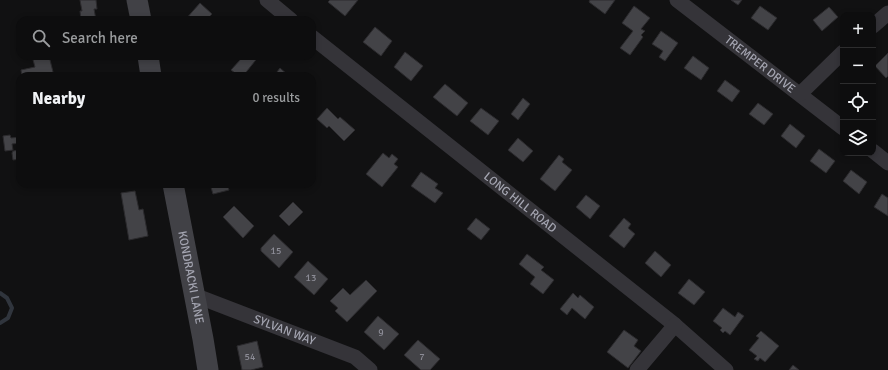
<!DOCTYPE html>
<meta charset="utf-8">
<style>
body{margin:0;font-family:Signika,sans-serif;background:#1b1b1c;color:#f1f3f6}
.controls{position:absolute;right:12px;top:12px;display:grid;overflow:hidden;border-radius:8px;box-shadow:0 2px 6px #0003}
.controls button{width:36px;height:36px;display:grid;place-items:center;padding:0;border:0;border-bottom:1px solid #2d2d2e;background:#0d0d0e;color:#f1f3f6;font:20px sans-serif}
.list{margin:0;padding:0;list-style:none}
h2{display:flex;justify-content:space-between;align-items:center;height:52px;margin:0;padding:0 16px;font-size:17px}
h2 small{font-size:13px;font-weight:400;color:#9a9c9e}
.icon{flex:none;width:22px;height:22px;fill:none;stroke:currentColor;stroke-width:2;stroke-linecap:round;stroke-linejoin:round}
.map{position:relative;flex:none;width:888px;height:370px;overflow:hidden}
.search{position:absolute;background:#0d0d0e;box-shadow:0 2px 6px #0003;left:16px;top:16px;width:300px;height:44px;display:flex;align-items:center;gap:10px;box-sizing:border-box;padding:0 14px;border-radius:12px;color:#9a9c9e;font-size:15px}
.panel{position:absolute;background:#0d0d0e;box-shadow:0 2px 6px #0003;left:16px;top:72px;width:300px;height:116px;border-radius:12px}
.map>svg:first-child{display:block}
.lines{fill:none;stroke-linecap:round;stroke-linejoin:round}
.stream{stroke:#30353d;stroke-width:4}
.building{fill:#434347;stroke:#2c2b2e}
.street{stroke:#353439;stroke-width:15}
.secondary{stroke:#414146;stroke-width:21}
.labels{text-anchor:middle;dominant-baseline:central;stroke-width:3;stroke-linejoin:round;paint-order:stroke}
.number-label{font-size:10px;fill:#8c8c96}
.street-label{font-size:12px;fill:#a4a5b1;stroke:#0c0c0d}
</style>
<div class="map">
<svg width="888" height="370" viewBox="0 0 888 370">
<rect width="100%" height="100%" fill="#111112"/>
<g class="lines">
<!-- stream -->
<polyline class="stream" points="0,293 7,298 12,308 8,318 0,323"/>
</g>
<!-- building -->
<g class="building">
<polygon points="80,0 96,0 97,9 94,9 96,20 81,20 80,11 82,11"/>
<polygon points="330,0 358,0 345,16 328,2"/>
<polygon points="590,0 615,0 605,14 589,2"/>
<polygon points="731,0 742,0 738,5"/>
<polygon points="200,3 212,14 206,20 185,20"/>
<polygon points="634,6 650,18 641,29 645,31 641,35 643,37 630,55 620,48 633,31 622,23"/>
<polygon points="760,6 777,18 768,30 751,18"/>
<polygon points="829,7 838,17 822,31 813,20"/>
<polygon points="375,27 392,41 381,56 363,42"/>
<polygon points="661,31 678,43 665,61 659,57 663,51 652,44"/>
<polygon points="405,52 423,66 411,81 394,67"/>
<polygon points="888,53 888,76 886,78 875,66"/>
<polygon points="32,56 49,56 54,76 22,76 21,70 35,67"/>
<polygon points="235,56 259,56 243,76 239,76 231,70 240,60"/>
<polygon points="693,56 709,68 701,80 684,68"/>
<polygon points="280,68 289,76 274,76"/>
<polygon points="725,80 740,91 732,102 717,91"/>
<polygon points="445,84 468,103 457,116 433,97"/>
<polygon points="523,98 530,104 518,120 511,114"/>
<polygon points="758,103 773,114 764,125 749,114"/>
<polygon points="327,108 338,119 340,117 355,130 344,141 329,126 327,128 317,119"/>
<polygon points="481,108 499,121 488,135 470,121"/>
<polygon points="790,124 805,136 796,148 781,136"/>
<polygon points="10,135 11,138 20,137 20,143 12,144 13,150 5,151 3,136"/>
<polygon points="518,138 533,151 523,162 508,150"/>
<polygon points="819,149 835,161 826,173 810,161"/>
<polygon points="20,150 20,159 13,160 12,153 13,151"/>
<polygon points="383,153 389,158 392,154 398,159 394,164 398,167 382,187 366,174"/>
<polygon points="559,155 564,159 562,162 572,170 555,191 540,179"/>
<polygon points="851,170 867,182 859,194 843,181"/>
<polygon points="421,172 438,184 435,188 443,193 435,203 411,186"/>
<polygon points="210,184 227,184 229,190 213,194"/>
<polygon points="135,191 139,210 143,209 148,236 129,240 121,193"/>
<polygon points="882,194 888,198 888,216 874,207"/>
<polygon points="586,195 600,206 590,219 576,207"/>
<polygon points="293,202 303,212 289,226 279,216"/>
<polygon points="234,206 254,226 243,238 223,217"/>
<polygon points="476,218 490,229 481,240 467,229"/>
<polygon points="624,218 631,224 628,228 635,234 624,248 609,236"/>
<polygon points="274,234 293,252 279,268 261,251 261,248"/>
<polygon points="655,251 671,265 661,277 645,263"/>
<polygon points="527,254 544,267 541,270 554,280 543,294 530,284 535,277 519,264"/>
<polygon points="308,261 328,279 314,295 294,277"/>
<polygon points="689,279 705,292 694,305 678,293"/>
<polygon points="366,280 377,291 347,322 335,311 338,308 330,301 343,288 350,295"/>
<polygon points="573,293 578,298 580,295 594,307 585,319 572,308 567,315 560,309"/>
<polygon points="723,308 735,317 738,312 744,316 730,335 725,331 723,333 720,330 722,328 713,321"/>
<polygon points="378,316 399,334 384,350 364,332"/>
<polygon points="624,330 638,340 634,346 641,351 628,368 607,352"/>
<polygon points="761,331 779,346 765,362 760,358 758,361 754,359 757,356 749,350 759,338 756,336"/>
<polygon points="418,340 440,359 430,370 421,370 404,355"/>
<polygon points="257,341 263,367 251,370 242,370 237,346"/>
<polygon points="793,365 799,370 789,370"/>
</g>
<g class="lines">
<!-- street -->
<g class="street">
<polyline points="267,0 291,20"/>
<path id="s1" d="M 677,0 L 843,128"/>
<polyline points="873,26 888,13"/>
<path id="s2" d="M 312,37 L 675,325 L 726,370"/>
<polyline points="800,94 843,52"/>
<polyline points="873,151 888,163"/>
<path id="s3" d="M 194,295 L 355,357 L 370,370"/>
<polyline points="637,370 675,325"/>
</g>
<!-- secondary -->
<g class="secondary">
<polyline points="137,0 141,20"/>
<polyline points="148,56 151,76"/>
<path id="s4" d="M 173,184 L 203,339 L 208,370"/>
</g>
</g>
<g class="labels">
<!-- number labels -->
<g class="number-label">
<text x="276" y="251">15</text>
<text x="311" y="278">13</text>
<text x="381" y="333">9</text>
<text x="250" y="357">54</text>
<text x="422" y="357">7</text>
</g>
<!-- street labels -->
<g class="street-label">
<text stroke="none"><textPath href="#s1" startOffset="105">TREMPER DRIVE</textPath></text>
<text stroke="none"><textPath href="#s2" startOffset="266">LONG HILL ROAD</textPath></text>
<text stroke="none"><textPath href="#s4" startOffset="95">KONDRACKI LANE</textPath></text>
<text stroke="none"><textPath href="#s3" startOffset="97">SYLVAN WAY</textPath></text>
</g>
</g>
</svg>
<div class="controls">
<button>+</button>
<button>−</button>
<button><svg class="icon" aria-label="locate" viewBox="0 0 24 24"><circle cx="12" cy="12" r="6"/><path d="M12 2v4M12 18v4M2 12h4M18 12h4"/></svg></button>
<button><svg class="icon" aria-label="layers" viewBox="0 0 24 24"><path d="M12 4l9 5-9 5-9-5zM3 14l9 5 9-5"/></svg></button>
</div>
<div class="search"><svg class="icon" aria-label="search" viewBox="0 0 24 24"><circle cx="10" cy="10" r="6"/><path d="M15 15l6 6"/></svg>Search here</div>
<section class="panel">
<h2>Nearby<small>0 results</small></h2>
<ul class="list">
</ul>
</section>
</div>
